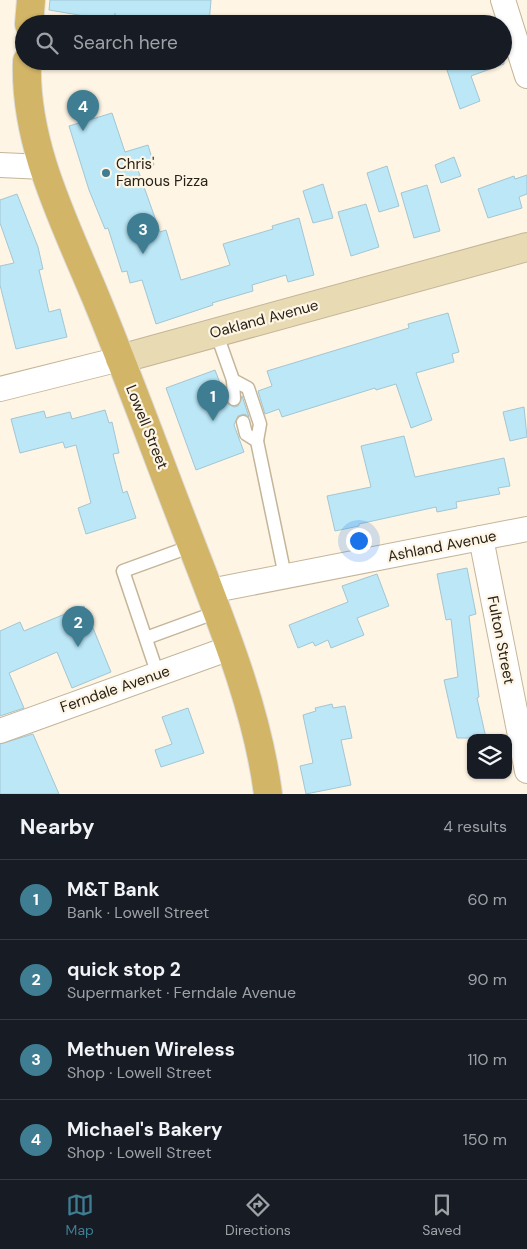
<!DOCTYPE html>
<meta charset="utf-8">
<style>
body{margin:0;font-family:"DM Sans",sans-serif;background:#242831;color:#f1f3f6}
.controls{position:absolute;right:15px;bottom:15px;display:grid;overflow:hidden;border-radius:10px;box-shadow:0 1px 4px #0004}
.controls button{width:45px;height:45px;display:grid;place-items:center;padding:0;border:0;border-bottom:1px solid #363941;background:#171b24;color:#f1f3f6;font:25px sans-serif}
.you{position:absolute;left:358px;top:540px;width:18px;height:18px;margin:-12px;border:4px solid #fff;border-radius:50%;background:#1a73e8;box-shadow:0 0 0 8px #1a73e833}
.badge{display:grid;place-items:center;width:32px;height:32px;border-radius:50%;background:#3e7d92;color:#fff;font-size:16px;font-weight:700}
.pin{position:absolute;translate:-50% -41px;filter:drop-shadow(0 1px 2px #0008)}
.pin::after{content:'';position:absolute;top:26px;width:18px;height:15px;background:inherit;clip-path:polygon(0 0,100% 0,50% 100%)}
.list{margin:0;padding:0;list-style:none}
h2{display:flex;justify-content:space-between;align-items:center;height:65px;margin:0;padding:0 20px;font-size:21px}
h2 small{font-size:16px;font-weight:400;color:#9ea1a6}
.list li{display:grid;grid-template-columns:32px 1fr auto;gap:15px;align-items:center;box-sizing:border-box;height:80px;padding:0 20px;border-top:1px solid #363941}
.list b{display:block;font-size:19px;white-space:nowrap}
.list p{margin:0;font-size:16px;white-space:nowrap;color:#9ea1a6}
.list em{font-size:16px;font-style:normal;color:#9ea1a6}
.icon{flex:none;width:28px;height:28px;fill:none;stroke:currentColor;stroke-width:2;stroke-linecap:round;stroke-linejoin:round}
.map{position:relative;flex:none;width:527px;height:794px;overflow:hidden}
.search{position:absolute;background:#171b24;box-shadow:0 1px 4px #0004;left:15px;right:15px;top:15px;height:55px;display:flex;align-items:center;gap:12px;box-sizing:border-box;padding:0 18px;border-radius:28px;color:#9ea1a6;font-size:19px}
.sheet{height:385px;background:#171b24}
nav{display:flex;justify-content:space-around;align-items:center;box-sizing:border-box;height:70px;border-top:1px solid #363941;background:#171b24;font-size:14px;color:#9ea1a6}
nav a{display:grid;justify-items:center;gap:2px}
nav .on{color:#3e7d92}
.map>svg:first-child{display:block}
.building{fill:#bbe7f7;stroke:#a3c6d3}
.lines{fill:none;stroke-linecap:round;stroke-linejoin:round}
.lane-casing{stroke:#c4b599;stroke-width:15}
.street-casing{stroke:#c4b599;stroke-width:26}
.secondary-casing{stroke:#c4b599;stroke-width:30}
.primary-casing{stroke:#dddcda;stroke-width:30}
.lane{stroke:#fff;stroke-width:12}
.street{stroke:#fff;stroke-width:24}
.secondary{stroke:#e8dab3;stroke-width:28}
.primary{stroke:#d2b567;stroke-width:28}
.poi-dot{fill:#3e7d92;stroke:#fef5e4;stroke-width:2}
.labels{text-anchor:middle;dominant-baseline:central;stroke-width:4.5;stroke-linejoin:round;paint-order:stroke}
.poi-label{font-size:15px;fill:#282218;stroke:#fef5e4;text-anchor:start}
.street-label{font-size:15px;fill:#282218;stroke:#fef5e4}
</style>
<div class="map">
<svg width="527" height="794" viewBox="0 0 527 794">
<rect width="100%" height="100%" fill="#fef5e4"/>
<!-- building -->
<g class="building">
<polygon points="50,0 211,0 209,24 181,24 182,17 115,16 115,13 114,21 49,10"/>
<polygon points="444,61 504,61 504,64 471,76 480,101 460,109"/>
<polygon points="112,113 125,152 148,145 154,165 138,170 160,232 166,230 181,280 230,265 223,244 273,229 272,226 299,218 314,275 288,282 286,275 252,285 253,291 212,303 213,305 156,324 142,280 130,283 127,271 122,272 108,228 105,229 89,190 69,126"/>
<polygon points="454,157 461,176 441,183 435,165"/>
<polygon points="387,166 399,206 379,212 367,173"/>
<polygon points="527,175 527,194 519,197 522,208 488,218 478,189 514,176 515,179"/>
<polygon points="323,184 333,218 313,223 303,191"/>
<polygon points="427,185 440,231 414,238 401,193"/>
<polygon points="17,194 38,247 43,269 39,270 49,312 60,309 67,337 16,349 0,285 0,266 14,263 0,223 0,200"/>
<polygon points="366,204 379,247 351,256 338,212"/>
<polygon points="448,313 459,352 452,354 454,362 416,373 432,420 411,428 396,384 376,390 375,388 282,417 279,409 265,414 258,391 272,386 267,371 409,328 408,324"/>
<polygon points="215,370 228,404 234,407 238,406 242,396 249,417 245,414 238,416 234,425 244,452 196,470 166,388"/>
<polygon points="524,407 527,437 510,441 503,412"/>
<polygon points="105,410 109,423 112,422 119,453 113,454 123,493 127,491 136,518 86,534 78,508 91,503 76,445 65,448 63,442 20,453 11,419 44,411 46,418 70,412 72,419"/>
<polygon points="404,436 415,477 504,458 510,486 498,488 500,494 456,502 457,508 437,512 436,507 359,524 359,526 335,531 327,496 371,487 361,446"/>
<polygon points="467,568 476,614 469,616 479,697 477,698 486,738 457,738 444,680 458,677 451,619 446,620 437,574"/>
<polygon points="377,574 389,606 357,618 364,635 331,648 328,640 315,646 313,642 298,648 289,625 348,602 342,586"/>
<polygon points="84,606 111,672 72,688 57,652 9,673 24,708 0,716 0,631 20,622 24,631"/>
<polygon points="332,704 333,708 345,706 352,738 341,740 351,785 306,794 300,766 313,763 303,715 316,711 315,708"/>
<polygon points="188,708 204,753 161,767 155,750 172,744 162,717"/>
<polygon points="33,734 59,794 0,794 0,744"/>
</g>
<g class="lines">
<defs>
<g id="lane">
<polyline points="216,332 233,380 248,388 260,424 257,441 285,576"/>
<polyline points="233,380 234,399"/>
<polyline points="243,422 246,434 257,441"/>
<polyline points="146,638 217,612"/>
<polyline points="158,675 123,571 192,546"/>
</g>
<g id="street">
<polyline points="503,0 527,76"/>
<polyline points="0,165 44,167"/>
<polyline points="0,389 120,359"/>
<polyline points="481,538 527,771"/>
<polyline points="210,591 527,529"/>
<polyline points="0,731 230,648"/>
</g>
<polyline id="secondary" points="120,359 527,247"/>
<g id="primary">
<polyline points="29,24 31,0"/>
<path d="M 27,61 C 24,145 65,223 96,298 C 129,378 158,458 189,538 C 220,619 257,707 268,794"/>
</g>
</defs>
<!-- lane casing -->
<use href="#lane" class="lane-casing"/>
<!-- street casing -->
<use href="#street" class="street-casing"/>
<!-- secondary casing -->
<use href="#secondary" class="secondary-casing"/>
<!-- primary casing -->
<use href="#primary" class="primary-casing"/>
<!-- lane -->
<use href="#lane" class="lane"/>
<!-- street -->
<use href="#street" class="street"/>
<!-- secondary -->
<use href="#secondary" class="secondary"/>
<!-- primary -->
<use href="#primary" class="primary"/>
</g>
<!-- markers -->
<circle class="poi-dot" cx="106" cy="173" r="5"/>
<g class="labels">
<!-- poi labels -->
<g class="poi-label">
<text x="116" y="164">Chris'<tspan x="116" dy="17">Famous Pizza</tspan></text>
</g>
<!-- street labels -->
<g class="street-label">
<text transform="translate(264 319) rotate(-15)">Oakland Avenue</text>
<text transform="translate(147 427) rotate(68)">Lowell Street</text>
<text transform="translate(442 546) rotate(-11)">Ashland Avenue</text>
<text transform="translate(501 640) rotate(79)">Fulton Street</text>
<text transform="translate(115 689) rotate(-19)">Ferndale Avenue</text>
</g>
</g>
</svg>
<div class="controls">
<button><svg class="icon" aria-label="layers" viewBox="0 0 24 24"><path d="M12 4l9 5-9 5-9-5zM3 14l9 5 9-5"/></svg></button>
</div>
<div class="you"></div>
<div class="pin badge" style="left:213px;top:421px">1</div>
<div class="pin badge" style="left:78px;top:647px">2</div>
<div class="pin badge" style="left:143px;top:254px">3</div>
<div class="pin badge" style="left:83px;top:131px">4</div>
<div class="search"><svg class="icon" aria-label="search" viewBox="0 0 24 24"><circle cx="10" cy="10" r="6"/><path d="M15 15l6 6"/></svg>Search here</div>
</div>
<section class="sheet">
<h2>Nearby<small>4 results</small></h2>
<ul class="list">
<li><span class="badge">1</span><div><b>M&amp;T Bank</b><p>Bank · Lowell Street</p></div><em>60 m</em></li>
<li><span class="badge">2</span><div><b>quick stop 2</b><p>Supermarket · Ferndale Avenue</p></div><em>90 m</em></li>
<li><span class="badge">3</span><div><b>Methuen Wireless</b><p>Shop · Lowell Street</p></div><em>110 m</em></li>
<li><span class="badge">4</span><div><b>Michael's Bakery</b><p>Shop · Lowell Street</p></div><em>150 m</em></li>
</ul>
</section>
<nav>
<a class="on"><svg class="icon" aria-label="map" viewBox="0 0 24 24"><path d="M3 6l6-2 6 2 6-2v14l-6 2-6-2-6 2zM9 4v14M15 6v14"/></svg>Map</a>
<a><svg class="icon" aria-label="directions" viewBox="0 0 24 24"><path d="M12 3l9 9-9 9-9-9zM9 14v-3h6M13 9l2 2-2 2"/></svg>Directions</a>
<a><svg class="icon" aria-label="saved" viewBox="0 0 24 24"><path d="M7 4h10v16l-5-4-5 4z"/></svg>Saved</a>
</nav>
